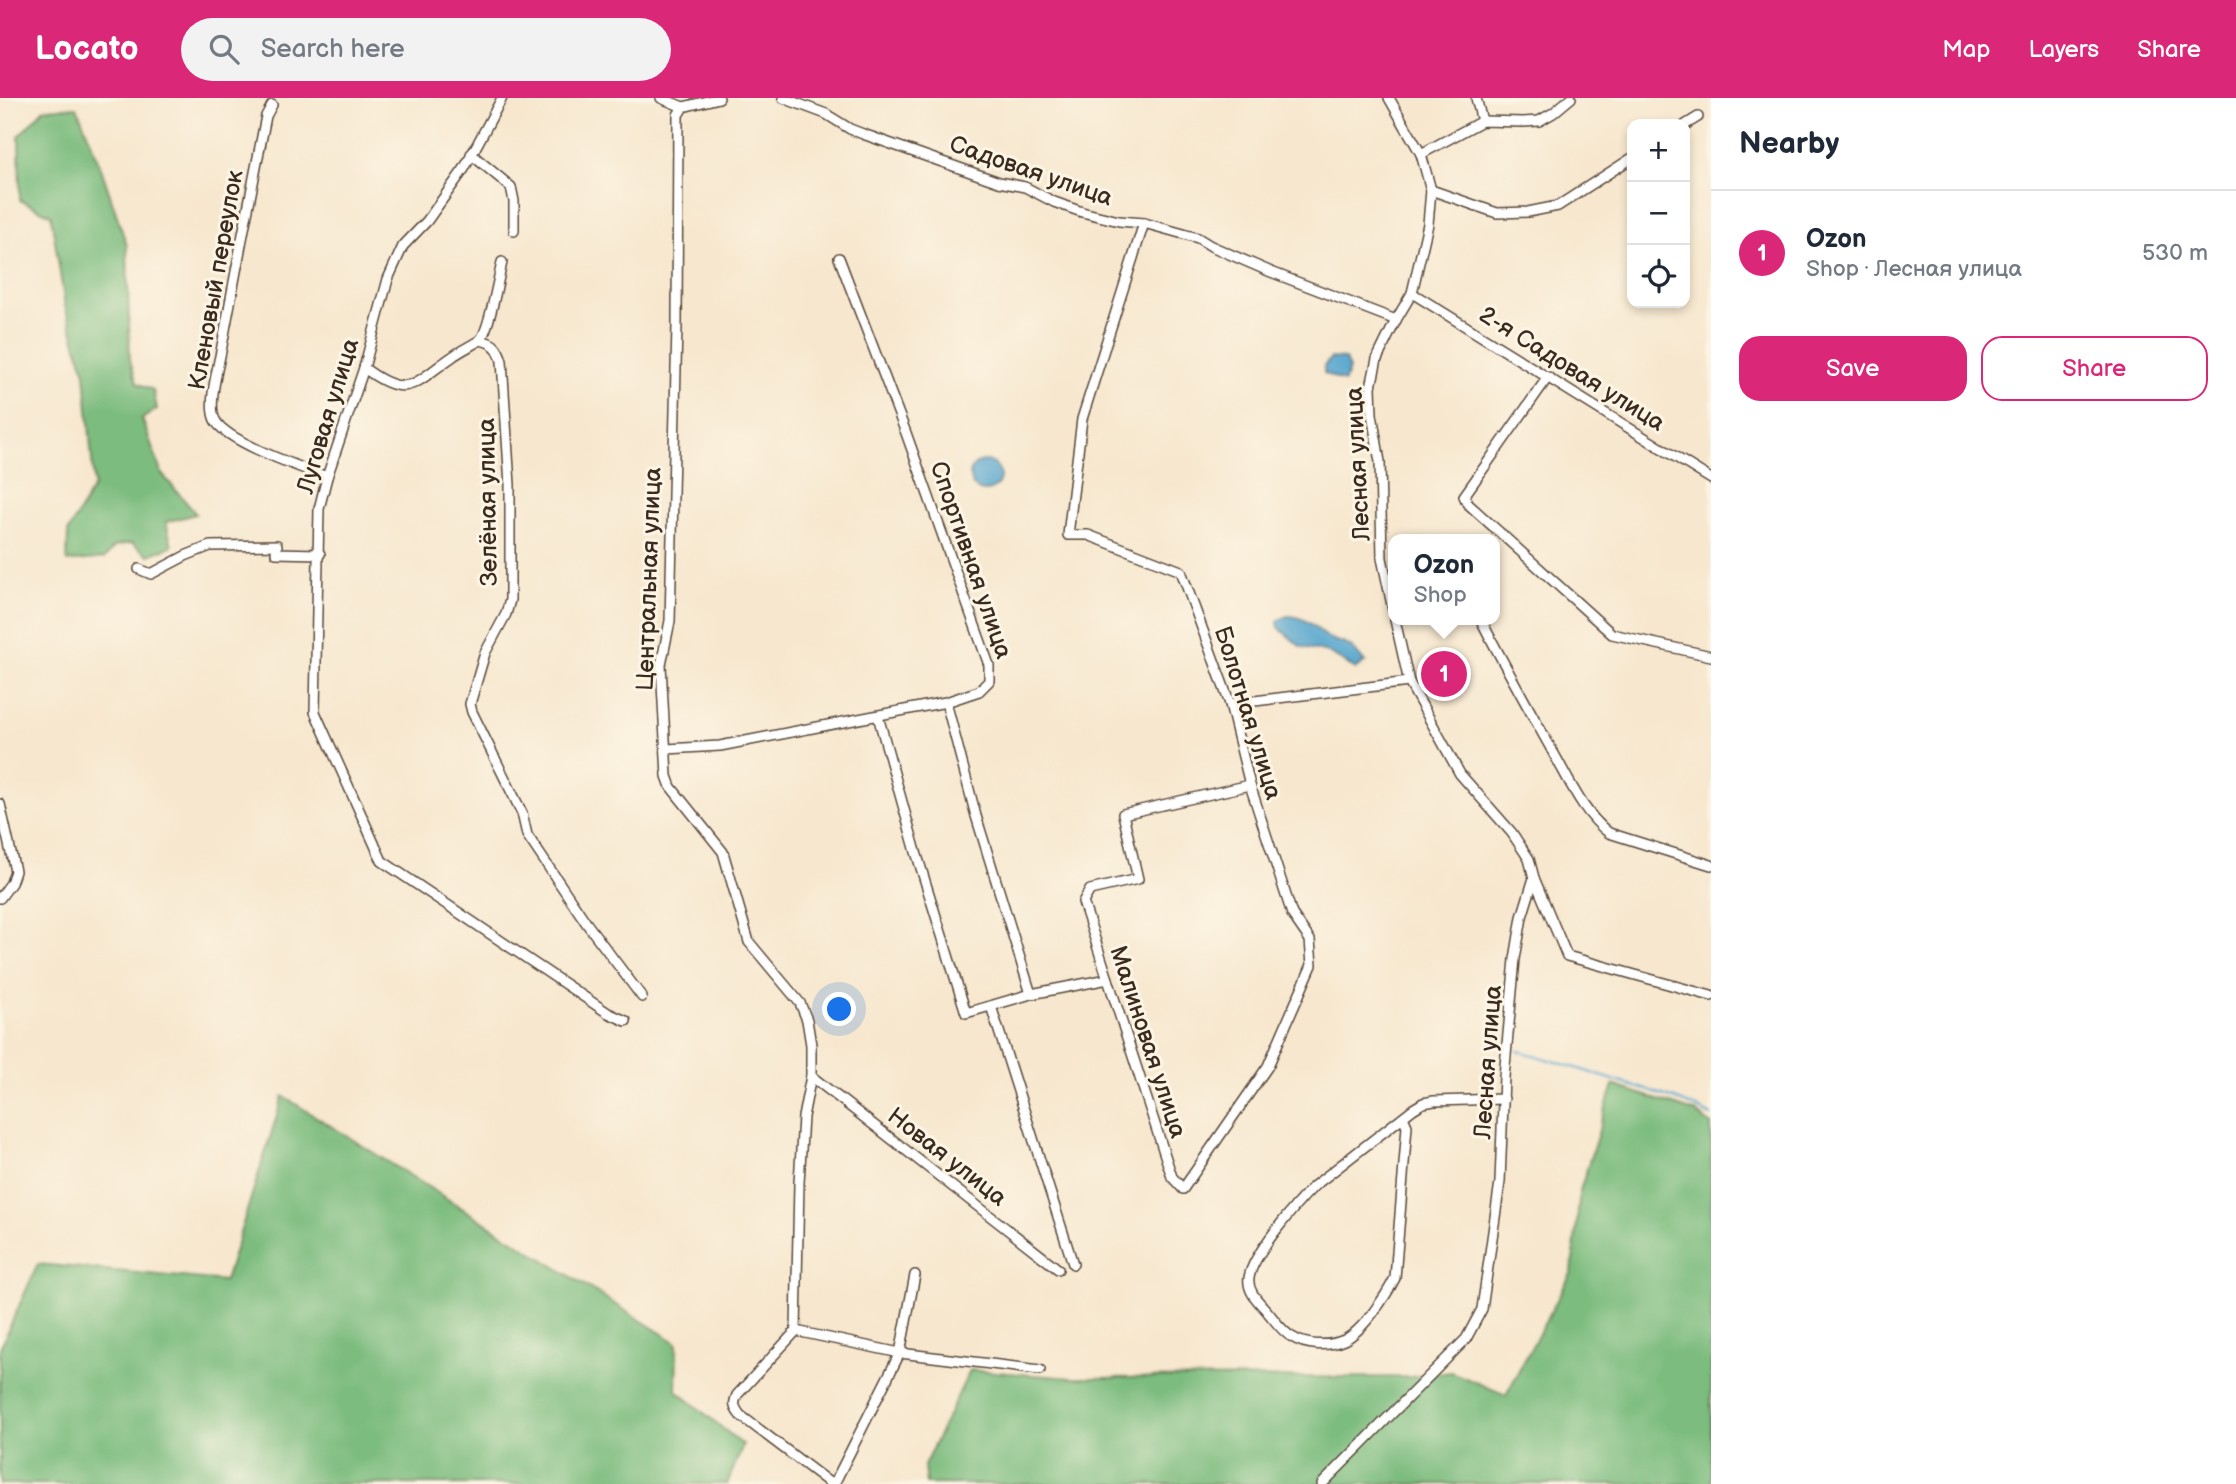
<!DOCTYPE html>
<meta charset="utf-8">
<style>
body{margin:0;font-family:"Balsamiq Sans",sans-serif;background:#f2f2f3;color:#1f2937}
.controls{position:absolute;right:21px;top:21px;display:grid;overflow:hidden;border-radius:14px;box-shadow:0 4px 10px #0003}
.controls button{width:63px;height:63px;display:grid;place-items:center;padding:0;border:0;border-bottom:2px solid #e0e1e3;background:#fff;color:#1f2937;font:35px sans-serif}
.you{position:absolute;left:840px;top:912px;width:24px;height:24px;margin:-18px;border:5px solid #fff;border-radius:50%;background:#1a73e8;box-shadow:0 0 0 10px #1a73e833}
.badge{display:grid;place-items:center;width:46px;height:46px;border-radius:50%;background:#db2777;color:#fff;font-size:23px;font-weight:700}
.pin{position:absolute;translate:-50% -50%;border:4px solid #fff;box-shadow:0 2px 7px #0006}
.popup{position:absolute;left:1388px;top:436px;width:112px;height:91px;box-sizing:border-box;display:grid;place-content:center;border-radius:14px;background:#fff;filter:drop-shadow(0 2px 5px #0005);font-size:23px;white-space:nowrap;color:#747a83}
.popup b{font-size:26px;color:#1f2937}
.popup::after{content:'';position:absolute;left:50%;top:100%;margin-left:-14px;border:14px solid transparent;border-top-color:#fff}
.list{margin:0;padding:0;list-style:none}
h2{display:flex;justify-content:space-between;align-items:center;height:91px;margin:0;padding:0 28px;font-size:30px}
h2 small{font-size:23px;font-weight:400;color:#747a83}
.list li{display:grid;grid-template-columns:46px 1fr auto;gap:21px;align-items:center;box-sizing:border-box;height:126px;padding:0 28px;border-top:2px solid #e0e1e3}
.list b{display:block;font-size:26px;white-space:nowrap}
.list p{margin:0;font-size:23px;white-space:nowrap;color:#747a83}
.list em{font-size:23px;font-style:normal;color:#747a83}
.actions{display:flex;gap:14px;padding:21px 28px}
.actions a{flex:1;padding:16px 0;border:2px solid #db2777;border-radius:21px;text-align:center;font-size:24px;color:#db2777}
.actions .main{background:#db2777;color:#fff}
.icon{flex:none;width:38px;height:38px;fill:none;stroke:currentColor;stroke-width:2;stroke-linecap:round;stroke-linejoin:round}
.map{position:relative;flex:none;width:1711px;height:1386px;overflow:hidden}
header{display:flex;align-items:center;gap:42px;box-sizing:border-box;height:98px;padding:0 35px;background:#db2777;color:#fff}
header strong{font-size:33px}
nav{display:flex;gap:38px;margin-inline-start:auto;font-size:24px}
.search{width:490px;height:63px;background:#f2f2f3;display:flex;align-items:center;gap:18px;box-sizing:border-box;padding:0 24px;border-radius:38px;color:#747a83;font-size:26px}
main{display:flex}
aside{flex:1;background:#fff}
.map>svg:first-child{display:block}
.forest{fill:#7cbc7e;stroke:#5c734e;stroke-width:2}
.water{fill:#52a4cd;stroke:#466776;stroke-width:2}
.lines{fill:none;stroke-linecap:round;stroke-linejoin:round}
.stream{stroke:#52a4cd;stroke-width:2.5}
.minor-casing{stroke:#574638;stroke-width:12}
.minor{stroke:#fff;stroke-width:9}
.labels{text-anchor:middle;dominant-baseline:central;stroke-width:6;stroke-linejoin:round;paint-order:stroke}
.street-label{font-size:24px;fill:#3b2a1e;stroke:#fcf5e5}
</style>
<header>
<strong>Locato</strong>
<div class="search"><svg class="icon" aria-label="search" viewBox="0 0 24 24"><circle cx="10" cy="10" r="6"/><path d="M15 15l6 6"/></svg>Search here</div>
<nav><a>Map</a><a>Layers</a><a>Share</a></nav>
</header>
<main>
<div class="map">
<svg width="1711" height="1386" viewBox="0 0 1711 1386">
<rect width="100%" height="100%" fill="#fcf5e5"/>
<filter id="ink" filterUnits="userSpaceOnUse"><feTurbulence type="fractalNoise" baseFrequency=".0143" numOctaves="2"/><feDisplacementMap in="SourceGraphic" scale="14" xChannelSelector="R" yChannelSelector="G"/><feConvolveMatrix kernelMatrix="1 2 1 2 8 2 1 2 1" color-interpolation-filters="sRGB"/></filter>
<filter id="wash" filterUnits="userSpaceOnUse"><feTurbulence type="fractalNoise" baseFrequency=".00686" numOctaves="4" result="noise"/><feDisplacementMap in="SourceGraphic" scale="28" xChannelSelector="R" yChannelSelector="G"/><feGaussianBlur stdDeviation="1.57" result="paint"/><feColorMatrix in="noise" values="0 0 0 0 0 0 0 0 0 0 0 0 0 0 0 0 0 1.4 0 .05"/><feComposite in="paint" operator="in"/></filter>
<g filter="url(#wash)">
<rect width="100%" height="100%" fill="#f7e7ce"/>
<!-- forest -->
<g class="forest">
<polygon points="77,9 102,73 127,148 130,262 137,285 153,292 157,311 142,321 162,376 196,416 166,424 172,448 149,457 132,445 115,448 105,460 67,464 68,434 94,388 85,275 65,208 51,117 20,102 19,38 44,11"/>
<polygon points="1613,987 1697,1015 1711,1027 1711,1386 926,1386 924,1368 970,1272 1072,1280 1411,1279 1451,1274 1506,1297 1572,1174 1580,1093"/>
<polygon points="283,998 677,1245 676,1292 743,1347 727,1386 0,1386 0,1250 38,1166 225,1183"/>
</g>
<!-- water -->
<g class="water">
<polygon points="1331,260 1345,261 1349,271 1344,284 1324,275 1324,268"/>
<circle cx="985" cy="378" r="15"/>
<path d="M 1287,518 C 1305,518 1314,529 1327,539 C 1335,544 1346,544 1353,551 C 1358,555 1360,560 1365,564 L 1356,571 L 1328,555 L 1300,548 L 1279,530 L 1278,523 Z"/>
</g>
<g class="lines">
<!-- stream -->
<path class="stream" d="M 1518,953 C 1554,962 1588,974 1623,985 C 1653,994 1685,1002 1711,1018"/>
</g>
</g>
<g filter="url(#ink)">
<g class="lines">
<defs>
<g id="minor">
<polyline points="502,0 464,71 427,123 403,148 388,181 364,270 327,379 319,411 315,614 382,763 608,915 626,923"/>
<polyline points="661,0 683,9 719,0"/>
<polyline points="783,0 826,16 850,31 863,36 999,84 1025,89 1054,104 1082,114 1119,123 1144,125 1198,140 1211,148 1271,174 1396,222 1412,195 1428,126 1431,92 1421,56 1389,0"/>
<polyline points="1476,0 1482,23"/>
<path d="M 272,7 L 266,18 C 251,95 236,171 222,248 C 219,266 207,306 215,322 C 226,344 303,370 327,379"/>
<path d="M 683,9 L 678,17 L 677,228 L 670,523 L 661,567 L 667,678 L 671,689 L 723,754 L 749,844 L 800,905 L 807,922 L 811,947 L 811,978 L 803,1019 L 799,1085 L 796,1233 L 737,1297 C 733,1306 734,1309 740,1317 L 831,1386"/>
<polyline points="1685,27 1698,19"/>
<polyline points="471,56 511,89 514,103 514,133"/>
<polyline points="1421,56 1482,23 1523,24 1539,23 1553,15 1571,0"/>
<polyline points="1431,92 1497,115 1528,114 1558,108 1632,60"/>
<polyline points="1144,125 1082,321 1068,437 1088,437 1181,473 1230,606 1250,687 1292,816 1310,842 1312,867 1268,968 1183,1091 1172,1079 1083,804 1090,792 1138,781 1123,716 1250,687"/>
<polyline points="1412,195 1711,381"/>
<path d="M 480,242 C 494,245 498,249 502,263 L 510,387 L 510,502 L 506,516 L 485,555 L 470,606 L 472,614 L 522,715 L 527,737 L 587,826 L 642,899"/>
<path d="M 364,270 C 408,303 414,285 452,259 C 458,254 476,245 480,242 C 489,233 499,178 502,164"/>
<polyline points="1548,279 1464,398 1467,405 1612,536 1711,558"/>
<polyline points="139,471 151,476 185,458 210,448 277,447 276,455 320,456"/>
<polyline points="1393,512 1382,460 1380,364 1372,316 1371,289 1377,261 1396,222"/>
<path d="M 1481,522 C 1504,567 1529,611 1554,656 C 1570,684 1583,715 1609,735 L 1711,767"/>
<polyline points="946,604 976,718 1031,896"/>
<polyline points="1230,606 1409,584"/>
<polyline points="878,618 916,754 966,915 1031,896 1108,881"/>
<polyline points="666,651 720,648 946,604 979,593 989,583 989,567 906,335 839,160"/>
<polyline points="0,706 15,773 11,785 0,800"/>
<polyline points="1534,780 1567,858 1711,898"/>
<polyline points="991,908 1073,1166"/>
<polyline points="811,978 1058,1171"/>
<path d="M 1403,1019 L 1407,1028 L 1395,1180 C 1386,1198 1363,1233 1344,1242 C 1328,1249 1306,1248 1292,1239 C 1282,1234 1274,1221 1266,1212 C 1258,1203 1247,1193 1249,1180 C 1252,1157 1297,1105 1314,1088 L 1413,1011 L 1423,1005 L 1434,1003 L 1504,1001"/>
<polyline points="796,1233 900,1255 1040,1272"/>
<polyline points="834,1386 900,1255 915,1177"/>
<polyline points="1322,1386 1466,1241 1482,1211 1500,1084 1504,979 1515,861 1522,819 1534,780 1529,761 1512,735 1460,676 1409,584 1395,522"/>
</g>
</defs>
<!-- minor casing -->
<use href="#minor" class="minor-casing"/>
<!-- minor -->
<use href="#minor" class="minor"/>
</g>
</g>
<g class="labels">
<!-- street labels -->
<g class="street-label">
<text transform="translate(1031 73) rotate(19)">Садовая улица</text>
<text transform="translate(216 182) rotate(-80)">Кленовый переулок</text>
<text transform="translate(1572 271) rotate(32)">2-я Садовая улица</text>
<text transform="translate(328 318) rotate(-73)">Луговая улица</text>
<text transform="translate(1358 366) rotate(-93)">Лесная улица</text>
<text transform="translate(488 404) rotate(-91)">Зелёная улица</text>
<text transform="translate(971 462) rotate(71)">Спортивная улица</text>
<text transform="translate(649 481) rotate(-88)">Центральная улица</text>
<text transform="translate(1248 615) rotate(73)">Болотная улица</text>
<text transform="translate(1148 944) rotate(72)">Малиновая улица</text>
<text transform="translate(1488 964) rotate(-86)">Лесная улица</text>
<text transform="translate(947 1059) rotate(38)">Новая улица</text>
</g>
</g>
</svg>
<div class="controls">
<button>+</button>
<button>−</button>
<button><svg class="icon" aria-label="locate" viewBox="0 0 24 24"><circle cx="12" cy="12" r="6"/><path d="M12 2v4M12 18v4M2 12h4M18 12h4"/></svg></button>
</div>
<div class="you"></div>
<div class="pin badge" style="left:1444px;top:576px">1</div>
<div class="popup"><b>Ozon</b>Shop</div>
</div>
<aside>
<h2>Nearby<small></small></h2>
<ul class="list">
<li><span class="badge">1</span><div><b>Ozon</b><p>Shop · Лесная улица</p></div><em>530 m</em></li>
</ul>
<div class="actions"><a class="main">Save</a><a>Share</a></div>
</aside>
</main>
